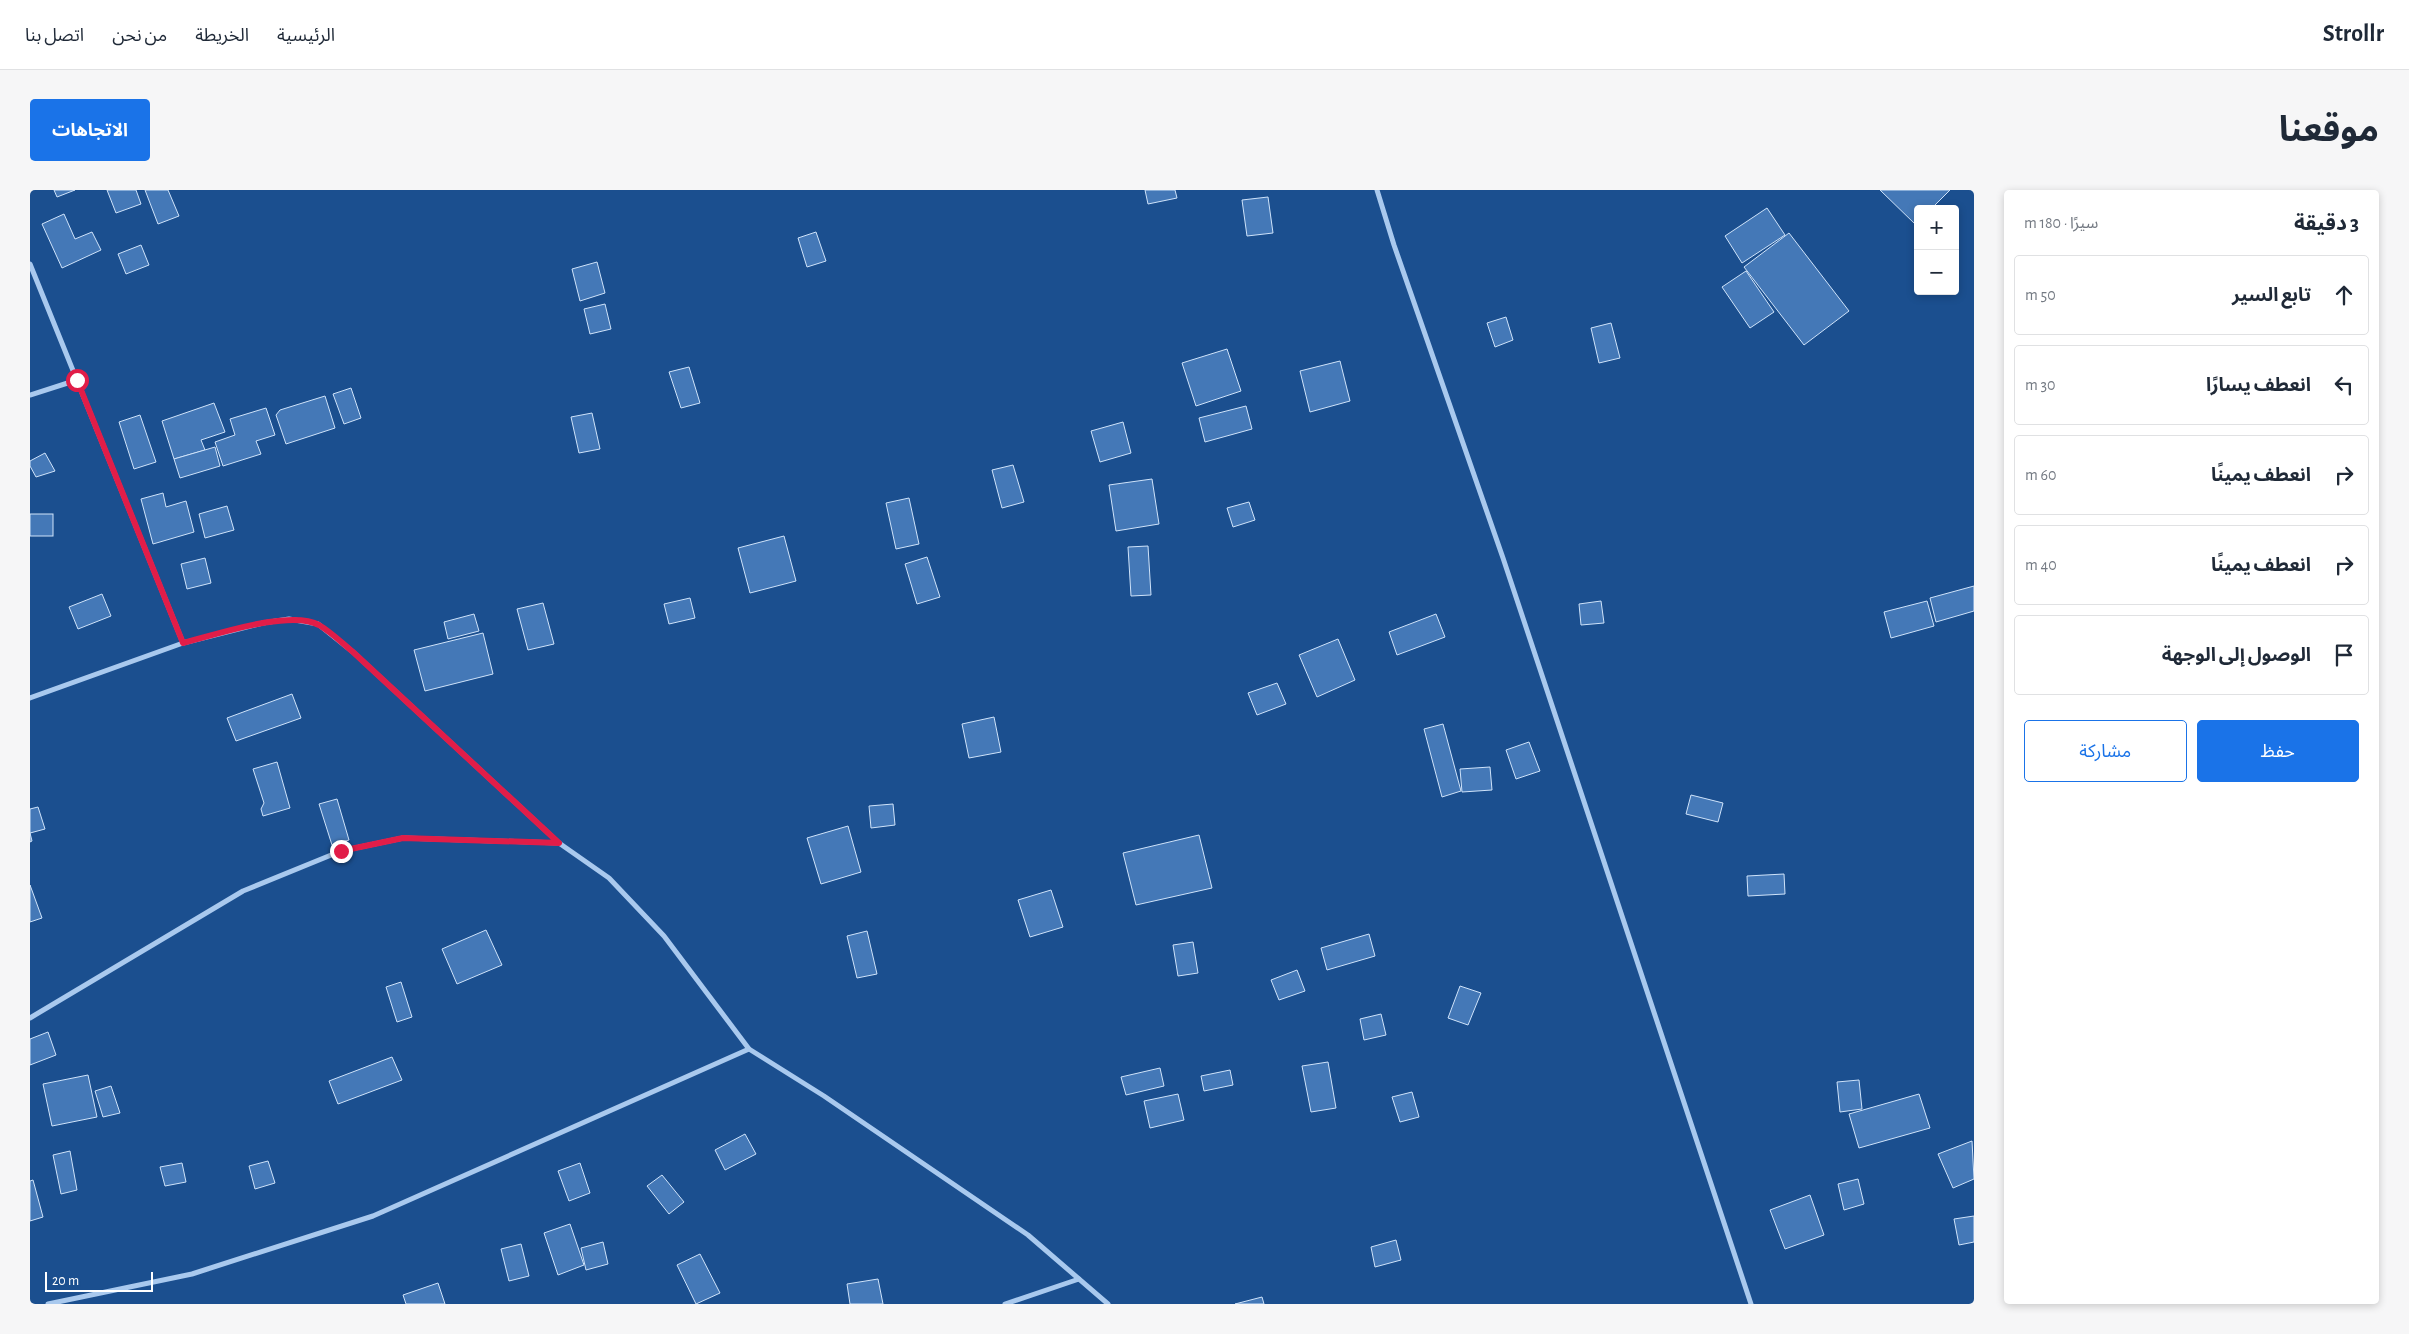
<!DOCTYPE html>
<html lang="ar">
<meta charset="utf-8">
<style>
body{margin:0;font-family:"Alegreya Sans","Noto Sans Arabic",sans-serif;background:#f6f6f7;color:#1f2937;direction:rtl}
.controls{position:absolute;right:15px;top:15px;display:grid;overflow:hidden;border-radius:5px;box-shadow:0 2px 8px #0003}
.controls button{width:45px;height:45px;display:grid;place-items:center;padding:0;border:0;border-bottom:1px solid #e0e1e3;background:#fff;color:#1f2937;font:25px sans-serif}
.scale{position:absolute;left:15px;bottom:12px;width:108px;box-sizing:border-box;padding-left:5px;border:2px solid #fff;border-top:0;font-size:14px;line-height:18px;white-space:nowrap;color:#fff;-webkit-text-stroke:4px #1b4f8f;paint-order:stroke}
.stop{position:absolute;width:15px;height:15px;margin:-11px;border:4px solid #e11d48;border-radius:50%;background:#fff}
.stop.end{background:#e11d48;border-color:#fff;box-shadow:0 1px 5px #0008}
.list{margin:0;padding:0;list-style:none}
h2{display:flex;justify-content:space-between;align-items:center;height:65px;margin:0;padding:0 20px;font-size:21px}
h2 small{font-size:16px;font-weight:400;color:#747a83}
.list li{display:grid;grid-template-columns:32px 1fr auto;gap:15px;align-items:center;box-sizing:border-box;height:80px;margin:0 10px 10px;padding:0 10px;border:1px solid #e0e1e3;border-radius:5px}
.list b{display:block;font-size:19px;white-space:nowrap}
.list em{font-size:16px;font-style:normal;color:#747a83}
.actions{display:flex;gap:10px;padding:15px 20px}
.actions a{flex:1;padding:11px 0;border:1px solid #1a73e8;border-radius:5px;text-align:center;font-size:18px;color:#1a73e8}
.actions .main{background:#1a73e8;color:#fff}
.icon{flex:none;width:28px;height:28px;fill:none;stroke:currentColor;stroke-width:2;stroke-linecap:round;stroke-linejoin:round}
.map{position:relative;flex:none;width:1944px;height:1114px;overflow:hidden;direction:ltr;border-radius:5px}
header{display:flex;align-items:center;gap:30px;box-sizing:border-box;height:70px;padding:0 25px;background:#fff;border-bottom:1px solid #e0e1e3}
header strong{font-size:24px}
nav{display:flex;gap:28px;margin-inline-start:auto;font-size:18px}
.intro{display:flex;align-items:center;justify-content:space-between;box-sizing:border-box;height:120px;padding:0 30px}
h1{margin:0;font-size:35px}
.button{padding:12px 22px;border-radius:5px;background:#1a73e8;color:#fff;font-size:18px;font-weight:700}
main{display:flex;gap:30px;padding:0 30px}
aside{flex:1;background:#fff;border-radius:5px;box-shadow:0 2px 8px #0003}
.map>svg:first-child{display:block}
.building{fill:#4478b7;stroke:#cfe3fa}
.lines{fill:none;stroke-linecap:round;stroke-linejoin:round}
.street{stroke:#a9c9ee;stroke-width:5}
.route{stroke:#e11d48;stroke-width:6}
</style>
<header>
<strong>Strollr</strong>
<nav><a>الرئيسية</a><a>الخريطة</a><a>من نحن</a><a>اتصل بنا</a></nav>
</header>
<div class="intro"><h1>موقعنا</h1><a class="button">الاتجاهات</a></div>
<main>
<aside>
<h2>3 دقيقة<small>سيرًا · 180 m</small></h2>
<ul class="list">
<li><svg class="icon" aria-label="ahead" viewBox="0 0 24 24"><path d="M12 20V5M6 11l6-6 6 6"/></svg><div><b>تابع السير</b></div><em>50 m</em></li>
<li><svg class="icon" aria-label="left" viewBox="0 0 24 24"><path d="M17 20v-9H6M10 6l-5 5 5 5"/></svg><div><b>انعطف يسارًا</b></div><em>30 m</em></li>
<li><svg class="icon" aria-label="right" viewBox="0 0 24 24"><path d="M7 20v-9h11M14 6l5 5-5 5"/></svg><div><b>انعطف يمينًا</b></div><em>60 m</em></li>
<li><svg class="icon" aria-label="right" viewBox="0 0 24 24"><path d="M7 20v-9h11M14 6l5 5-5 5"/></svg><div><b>انعطف يمينًا</b></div><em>40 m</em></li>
<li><svg class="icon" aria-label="arrive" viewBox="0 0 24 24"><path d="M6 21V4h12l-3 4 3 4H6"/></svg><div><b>الوصول إلى الوجهة</b></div></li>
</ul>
<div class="actions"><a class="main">حفظ</a><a>مشاركة</a></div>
</aside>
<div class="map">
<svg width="1944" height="1114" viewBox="0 0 1944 1114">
<rect width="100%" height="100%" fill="#1b4f8f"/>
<!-- building -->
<g class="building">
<polygon points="24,0 45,0 27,7"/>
<polygon points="77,0 106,0 111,14 86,23"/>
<polygon points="115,0 138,0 149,26 128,34"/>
<polygon points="1115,0 1145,0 1147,8 1118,14"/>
<polygon points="1850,0 1920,0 1901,19 1888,19 1888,31 1885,34"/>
<polygon points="1238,7 1243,43 1217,46 1212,10"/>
<polygon points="1737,18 1755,45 1712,73 1695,46"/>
<polygon points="34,24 45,49 62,42 71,60 32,78 12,34"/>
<polygon points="786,42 796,71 777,77 768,48"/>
<polygon points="1759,43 1819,121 1774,155 1714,77"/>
<polygon points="111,55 119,75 96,84 88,64"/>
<polygon points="567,72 575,103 550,111 542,79"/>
<polygon points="1716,81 1744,122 1720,138 1692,97"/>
<polygon points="575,114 581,139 560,144 554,119"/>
<polygon points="1476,127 1483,150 1465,157 1457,133"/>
<polygon points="1581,133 1590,168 1569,173 1561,138"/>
<polygon points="1197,159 1211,201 1166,216 1152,173"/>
<polygon points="1310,171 1320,211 1280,222 1270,181"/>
<polygon points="659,177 670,213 651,218 639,182"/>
<polygon points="321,198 331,228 314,234 303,204"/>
<polygon points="295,206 305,238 256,254 246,225 250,220"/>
<polygon points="184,213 195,242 171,250 175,260 144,269 132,231"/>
<polygon points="1216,216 1222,239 1175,252 1169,228"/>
<polygon points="236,218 245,245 226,251 231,264 193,276 185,252 205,245 200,229"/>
<polygon points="562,223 570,259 549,263 541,227"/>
<polygon points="110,225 126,272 104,279 89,232"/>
<polygon points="1093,232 1101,263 1070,272 1061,241"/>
<polygon points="185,257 190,276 150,288 144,269"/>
<polygon points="15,263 25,281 6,287 0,276 0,271"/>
<polygon points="983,275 994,312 972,318 962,280"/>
<polygon points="1122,289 1129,334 1086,341 1079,295"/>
<polygon points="133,303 136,317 156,311 164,342 123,354 111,309"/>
<polygon points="879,308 889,354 866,359 856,313"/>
<polygon points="1219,312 1225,330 1203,337 1197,318"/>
<polygon points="197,316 204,340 175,348 169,324"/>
<rect x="0" y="324" width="23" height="22"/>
<polygon points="754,346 766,391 720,403 708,358"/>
<polygon points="1118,356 1121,405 1101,406 1098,357"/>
<polygon points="897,367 910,407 887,414 875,374"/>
<polygon points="175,368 181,393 157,399 151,374"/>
<polygon points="1944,396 1944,421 1906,432 1900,408"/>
<polygon points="72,404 81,426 48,439 39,417"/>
<polygon points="660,408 665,428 639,434 634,414"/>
<polygon points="1571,411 1574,433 1551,435 1549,414"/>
<polygon points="1897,411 1904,436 1861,448 1854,422"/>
<polygon points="513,413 524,454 498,460 487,419"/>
<polygon points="444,424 449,441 418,449 414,432"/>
<polygon points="1406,424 1415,447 1367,465 1359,442"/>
<polygon points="453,443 463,484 395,501 384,460"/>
<polygon points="1308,449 1325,490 1287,507 1269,465"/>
<polygon points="1247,493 1256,514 1227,525 1218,503"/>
<polygon points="262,504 271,528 206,551 197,528"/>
<polygon points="964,527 971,562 939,568 932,534"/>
<polygon points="1413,534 1431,601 1412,607 1394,539"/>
<polygon points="1499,552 1510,581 1486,589 1476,560"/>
<polygon points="247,572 260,618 233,626 231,619 234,613 223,579"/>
<polygon points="1460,577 1462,600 1432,602 1430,579"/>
<polygon points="1661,605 1693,613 1688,632 1656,624"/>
<polygon points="307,609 319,650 302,655 289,614"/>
<polygon points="863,614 865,635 841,638 839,616"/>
<polygon points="8,617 15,639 0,643 2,651 0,652 0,619"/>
<polygon points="818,636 831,682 791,694 777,648"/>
<polygon points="1169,645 1182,698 1106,715 1093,663"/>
<polygon points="1754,684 1755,704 1718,706 1717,686"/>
<polygon points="0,695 12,728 0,732"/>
<polygon points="1021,700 1033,737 1000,747 988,710"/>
<polygon points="456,740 472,775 427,794 412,759"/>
<polygon points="837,741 847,784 827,788 817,746"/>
<polygon points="1339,744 1345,766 1297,780 1291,758"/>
<polygon points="1163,752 1168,783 1148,786 1143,755"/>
<polygon points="1267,780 1275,801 1249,810 1241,790"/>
<polygon points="371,792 382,827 367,832 356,797"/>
<polygon points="1430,796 1451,803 1438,835 1418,828"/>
<polygon points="1351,824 1356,845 1334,850 1330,829"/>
<polygon points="18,842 26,865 0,875 0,849"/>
<polygon points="362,867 372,890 308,914 299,891"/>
<polygon points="1298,872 1306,918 1281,922 1272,876"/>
<polygon points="1130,878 1134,896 1096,905 1091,887"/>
<polygon points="1200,880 1203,895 1174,901 1171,886"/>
<polygon points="58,885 67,927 22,936 13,894"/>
<polygon points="1829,890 1832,919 1810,922 1807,892"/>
<polygon points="81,896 90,923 73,927 65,901"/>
<polygon points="1382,902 1389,927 1370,932 1362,907"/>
<polygon points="1148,904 1154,930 1120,938 1114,911"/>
<polygon points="1889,904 1900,938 1829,958 1819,924"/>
<polygon points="715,944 726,964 695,980 685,960"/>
<polygon points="1942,951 1944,989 1923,998 1908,964"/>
<polygon points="40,961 47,1000 31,1004 23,965"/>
<polygon points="238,971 245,993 225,999 219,976"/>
<polygon points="152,973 156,992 135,996 130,977"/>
<polygon points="550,973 560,1003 539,1011 528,981"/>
<polygon points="632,985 654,1012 639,1024 617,996"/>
<polygon points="1828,989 1834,1014 1814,1020 1808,994"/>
<polygon points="3,990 13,1027 0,1031 0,991"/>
<polygon points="1780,1005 1794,1045 1755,1059 1740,1020"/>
<polygon points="1944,1026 1944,1052 1929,1055 1924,1029"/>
<polygon points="540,1034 554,1075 528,1085 514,1043"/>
<polygon points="1366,1050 1371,1070 1345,1077 1341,1057"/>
<polygon points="573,1052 578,1074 556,1080 551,1058"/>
<polygon points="491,1054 499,1086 479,1091 471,1059"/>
<polygon points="670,1064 690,1103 666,1114 647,1075"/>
<polygon points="848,1089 853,1114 820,1114 817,1094"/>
<polygon points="408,1093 415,1114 376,1114 373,1105"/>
<polygon points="1232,1107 1234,1114 1205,1114"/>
</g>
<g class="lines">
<!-- street -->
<g class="street">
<polyline points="1347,0 1364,55 1473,368 1721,1114"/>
<polyline points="0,74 153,453"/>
<polyline points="0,205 47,190"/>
<polyline points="0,508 153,453 233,433 259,429 288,434 323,462 529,653"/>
<polyline points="0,828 213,701 311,661 373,648 529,653 579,688 634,746 719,859 794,906 998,1045 1078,1114"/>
<polyline points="18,1114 162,1084 343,1026 719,859"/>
<polyline points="975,1114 1049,1089"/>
</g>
</g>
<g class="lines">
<!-- route -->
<path class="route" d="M 47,190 L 153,453 C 185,445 260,419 289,435 C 301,442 312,453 323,462 L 529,653 L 373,648 L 311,661"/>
</g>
</svg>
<div class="controls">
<button>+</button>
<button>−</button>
</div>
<div class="scale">20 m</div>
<div class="stop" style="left:47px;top:190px"></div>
<div class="stop end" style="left:311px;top:661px"></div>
</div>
</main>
